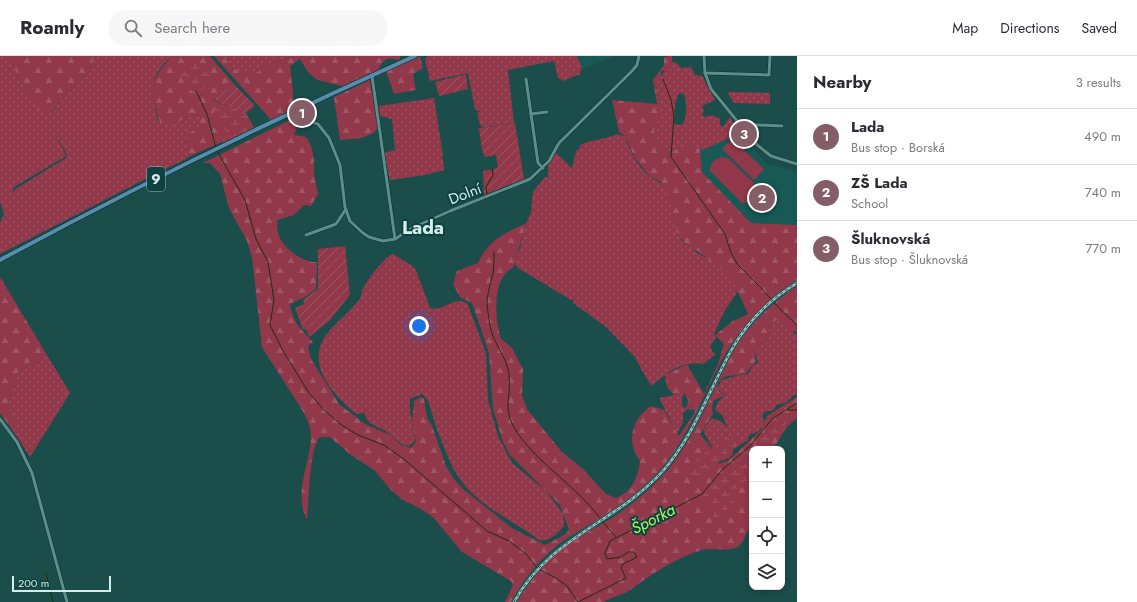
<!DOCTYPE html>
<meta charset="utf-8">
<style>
body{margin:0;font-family:Jost,sans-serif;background:#f7f7f7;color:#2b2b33}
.controls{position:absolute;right:12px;bottom:12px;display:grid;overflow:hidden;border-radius:8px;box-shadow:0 2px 6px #0003}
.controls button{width:36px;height:36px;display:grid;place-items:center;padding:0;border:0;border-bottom:1px solid #e1e1e2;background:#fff;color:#2b2b33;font:20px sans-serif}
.scale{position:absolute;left:12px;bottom:10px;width:99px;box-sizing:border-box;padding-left:4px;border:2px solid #d5eeec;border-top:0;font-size:11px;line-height:14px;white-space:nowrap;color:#d5eeec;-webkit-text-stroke:3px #0e4240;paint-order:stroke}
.you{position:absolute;left:419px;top:270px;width:14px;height:14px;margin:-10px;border:3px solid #fff;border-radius:50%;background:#1a73e8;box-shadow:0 0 0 6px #1a73e833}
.badge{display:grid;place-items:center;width:26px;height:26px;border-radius:50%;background:#855d67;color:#fff;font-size:13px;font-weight:700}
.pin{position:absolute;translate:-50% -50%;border:2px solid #fff;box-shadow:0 1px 4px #0006}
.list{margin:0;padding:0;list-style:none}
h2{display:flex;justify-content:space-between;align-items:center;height:52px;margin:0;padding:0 16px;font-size:17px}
h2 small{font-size:13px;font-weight:400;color:#7c7c81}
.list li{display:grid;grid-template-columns:26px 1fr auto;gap:12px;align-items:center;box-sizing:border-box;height:56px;padding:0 16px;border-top:1px solid #e1e1e2}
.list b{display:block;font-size:15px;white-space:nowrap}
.list p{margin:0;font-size:13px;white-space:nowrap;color:#7c7c81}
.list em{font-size:13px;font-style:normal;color:#7c7c81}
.icon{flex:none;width:22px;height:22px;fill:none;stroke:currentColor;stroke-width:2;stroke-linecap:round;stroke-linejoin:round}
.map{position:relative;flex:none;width:797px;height:546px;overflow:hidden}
header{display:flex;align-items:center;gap:24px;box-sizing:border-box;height:56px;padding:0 20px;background:#fff;border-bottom:1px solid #e1e1e2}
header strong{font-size:19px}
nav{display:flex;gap:22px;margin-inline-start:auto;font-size:14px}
.search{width:280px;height:36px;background:#f7f7f7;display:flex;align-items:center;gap:10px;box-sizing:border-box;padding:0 14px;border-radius:22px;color:#7c7c81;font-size:15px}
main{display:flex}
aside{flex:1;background:#fff}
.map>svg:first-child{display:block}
.built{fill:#185855}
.grass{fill:url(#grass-dots);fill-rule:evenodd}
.forest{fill:url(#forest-firs)}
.wetland{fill:url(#wetland-marsh)}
.garden{fill:url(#garden-furrows)}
.pitch{fill:#91384a}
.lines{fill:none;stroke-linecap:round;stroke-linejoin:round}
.stream{stroke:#1f300c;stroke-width:1}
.minor-casing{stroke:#0a312f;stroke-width:4}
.major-casing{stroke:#0a312f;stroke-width:5}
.minor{stroke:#5d8e8b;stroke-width:3}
.major{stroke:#578cad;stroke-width:4}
.rail-casing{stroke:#a1c1bf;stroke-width:2.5}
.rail{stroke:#0e4240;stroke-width:1;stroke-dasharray:3;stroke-linecap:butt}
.labels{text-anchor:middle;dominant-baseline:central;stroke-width:4;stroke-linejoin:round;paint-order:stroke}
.shield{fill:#0e4240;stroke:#99bab8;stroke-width:1}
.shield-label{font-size:14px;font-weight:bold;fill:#d5eeec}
.street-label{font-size:15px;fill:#d5eeec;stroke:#0e4240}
.water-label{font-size:16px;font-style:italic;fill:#aff267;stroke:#0e4240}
.district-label{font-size:19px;font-weight:bold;fill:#d5eeec;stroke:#0e4240}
</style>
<header>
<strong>Roamly</strong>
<div class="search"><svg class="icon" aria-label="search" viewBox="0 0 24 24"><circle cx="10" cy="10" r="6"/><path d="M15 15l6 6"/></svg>Search here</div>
<nav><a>Map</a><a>Directions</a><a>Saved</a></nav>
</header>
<main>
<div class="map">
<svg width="797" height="546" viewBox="0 0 797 546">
<defs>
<pattern id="grass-dots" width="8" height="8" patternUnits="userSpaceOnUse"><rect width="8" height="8" fill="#91384a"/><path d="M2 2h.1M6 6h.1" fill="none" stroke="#a05564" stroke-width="1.8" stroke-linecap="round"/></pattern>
<pattern id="forest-firs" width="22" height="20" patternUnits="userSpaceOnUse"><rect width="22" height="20" fill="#91384a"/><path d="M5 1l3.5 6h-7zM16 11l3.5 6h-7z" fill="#a05564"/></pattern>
<pattern id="wetland-marsh" width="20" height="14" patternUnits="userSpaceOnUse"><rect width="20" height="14" fill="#91384a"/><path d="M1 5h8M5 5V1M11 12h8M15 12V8" fill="none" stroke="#a05564"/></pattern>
<pattern id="garden-furrows" width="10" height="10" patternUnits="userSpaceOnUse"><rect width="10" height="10" fill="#91384a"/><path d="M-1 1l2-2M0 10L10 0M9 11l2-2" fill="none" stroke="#a05564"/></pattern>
</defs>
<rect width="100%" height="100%" fill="#1b4d4b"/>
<!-- built -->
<g class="built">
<polygon points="578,0 613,0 613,1 582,13"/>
<polygon points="740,77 766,107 797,116 797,169 751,167 702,116 700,93 703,94"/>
<polygon points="797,224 797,230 766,254 745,278 735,293 691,380 664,417 629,450 571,487 555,499 536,517 517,546 511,546 532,514 552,495 568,482 626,445 660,414 687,377 730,291 741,275 755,257 769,244"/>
</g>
<!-- grass -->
<g class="grass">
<path d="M 0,0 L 8,0 L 31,44 L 52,56 L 65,40 L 88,17 L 95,0 L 172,0 C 147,21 151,38 159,66 L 175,67 L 195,59 L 200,61 L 200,69 L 191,76 L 186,84 L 190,100 L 186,103 L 155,118 L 0,198 L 0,167 L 4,158 L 0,145 ZM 55,77 L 67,99 L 66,102 L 17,132 L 12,137 L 14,131 L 66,100 Z"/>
<polygon points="222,0 294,0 265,10 258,16 243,18 236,14"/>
<polygon points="428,0 577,0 582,11 580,18 563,25 558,22 554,5 508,14 514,67 483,71 480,69 477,57 480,55 475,54 468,17 430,25 425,4"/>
<path d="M 672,6 L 677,7 L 681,12 L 691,11 L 695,19 L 702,20 L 715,44 L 702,50 L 704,56 L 702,58 L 705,61 L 712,59 L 720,63 L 720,69 L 723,71 L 730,61 L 740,77 L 703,94 C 693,89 679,91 669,95 L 656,84 L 654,74 C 663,61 660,42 655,28 ZM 679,37 L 684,38 C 687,45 687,61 683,68 L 678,69 L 674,67 L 675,47 Z"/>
<polygon points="727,36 770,37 770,48 734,47"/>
<polygon points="434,42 443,100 441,103 443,103 444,114 425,119 390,124 384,97 395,94 392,63 380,60 379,50"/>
<path d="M 617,78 L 625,80 C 629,93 638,112 650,121 C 656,125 662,126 666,132 L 680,183 C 695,200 732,210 738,235 L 724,256 L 714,278 L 716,281 L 710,291 L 715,299 L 703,308 C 679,305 670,316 651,330 L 634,300 L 606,271 L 573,247 L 574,244 L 571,244 L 518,212 L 514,207 L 520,192 L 524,173 L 531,156 L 533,136 L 545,121 L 548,122 L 548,108 L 556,97 L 572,112 L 576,95 L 581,91 L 578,90 C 591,83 604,84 617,78 Z"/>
<path d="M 393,198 L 411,209 L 416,214 L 430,252 C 443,257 457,237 468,249 L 486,297 L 488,344 L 498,380 L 512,407 L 547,436 L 552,443 L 563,458 L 564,470 C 558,477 550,486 539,484 C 514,465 477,449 459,422 C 449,407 443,388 436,371 C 432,360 431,345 422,338 L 410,343 L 410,354 L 415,385 L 409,390 L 403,389 L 384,374 L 371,368 L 366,363 L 365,357 L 356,358 C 333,338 304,308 327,278 C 337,265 350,256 359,244 C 362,241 361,236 363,233 C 367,224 384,201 393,198 Z"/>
<path d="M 777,264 L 795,278 L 797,278 L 797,339 L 794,339 L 785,347 L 776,349 L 774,354 L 764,356 L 762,361 L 765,366 C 761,373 759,377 750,378 L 747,385 L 733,391 L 733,398 L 729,402 L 722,405 C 717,400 706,381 703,374 L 712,362 L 722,366 L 728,372 L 722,359 L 715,354 L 718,346 L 726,338 L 722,337 L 718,332 L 721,324 L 749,317 L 753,309 L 758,307 L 756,298 L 757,294 L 768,283 L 772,266 Z"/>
<polygon points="44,294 70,337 30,401 13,375 16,367 8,349 18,315 40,305"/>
<path d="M 684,337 C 682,343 680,346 684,352 L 687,351 L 688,344 L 694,354 L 688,353 L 683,357 L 683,367 L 677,377 L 659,342 Z"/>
</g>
<!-- forest -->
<g class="forest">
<polygon points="8,0 95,0 88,17 65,40 46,62 31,44"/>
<path d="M 172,0 L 210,0 L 234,28 L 213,42 C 220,52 235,49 243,59 L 246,57 L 254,72 L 190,100 L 186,84 L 191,76 L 200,69 L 200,61 L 195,59 L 175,67 L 160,67 L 152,39 L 153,26 L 161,13 Z"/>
<path d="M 214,0 L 222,0 L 236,14 L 243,18 L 258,16 L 265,10 L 294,0 L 400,0 L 400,3 L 398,4 C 387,0 383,4 378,14 L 342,30 L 317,24 L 308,16 L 300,3 L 290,10 L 293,37 L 293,54 L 272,65 Z"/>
<polygon points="420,0 423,12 413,18 416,34 394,38 386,15"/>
<path d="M 668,0 L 672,0 L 672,13 L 667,13 L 665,15 L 661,15 L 661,21 L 655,28 C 661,43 664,60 654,74 L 656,84 L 669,95 L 690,89 L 700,93 L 702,116 L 751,167 L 797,169 L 797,224 C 770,241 748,262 731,289 C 705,330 693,376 661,413 C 645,431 626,446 605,459 C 590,469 574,477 559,488 C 539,504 523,524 511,546 L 505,546 L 513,529 L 511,525 L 462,496 L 433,461 L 419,452 L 403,444 L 392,435 L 374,414 L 351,399 L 330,381 L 320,381 C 309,391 309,447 307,464 C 293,435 310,410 311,381 C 311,373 308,365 304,357 L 262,291 L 252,201 L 247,185 L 229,152 L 220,118 L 210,107 L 203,107 L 292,63 L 300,64 L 294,79 L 306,81 C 314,93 314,102 314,115 C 314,123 317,131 318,138 L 311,150 L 304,149 L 294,159 L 277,164 C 277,169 277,176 279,180 C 285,194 303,207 317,206 L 316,233 L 305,241 L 290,248 C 293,267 300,272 313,286 L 308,290 L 311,303 L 339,348 L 365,368 L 390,379 L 401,389 L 411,392 L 416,386 L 412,367 L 414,345 L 421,341 L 424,343 L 427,362 L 432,370 L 446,410 L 454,423 L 463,433 L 512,472 L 545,489 L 564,479 L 569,474 L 560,449 L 510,399 L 503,386 L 493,353 L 489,297 L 472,247 L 460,241 L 453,228 L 457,215 L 478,207 C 489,183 504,178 526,167 L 513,212 C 491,221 495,265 501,283 L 512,292 L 523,313 L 522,340 L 527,353 L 561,395 L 584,414 L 606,438 L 616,442 C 632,436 638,421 640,405 C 626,387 631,363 651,350 L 664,354 L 679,380 L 695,356 L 684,337 L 674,339 L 667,331 L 665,319 L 687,308 L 704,338 L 707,333 L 706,330 L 708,330 L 718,308 L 724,288 L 715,279 L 733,265 L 748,258 L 732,223 L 698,195 L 691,193 L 678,180 L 666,132 L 660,125 L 650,121 L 642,111 L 634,100 L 625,80 L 619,76 L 612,44 L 657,48 L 653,24 L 664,9 L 664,2 Z"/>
<path d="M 370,24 L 378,72 C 368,84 355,82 340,84 L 334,41 Z"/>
<polygon points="0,221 44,294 40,305 18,315 8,349 17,368 13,375 0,357"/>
<path d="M 797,230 L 797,275 L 792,276 L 777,264 L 772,266 C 770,271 770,277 768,282 C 763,291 752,293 756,305 C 752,309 749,315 745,317 C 735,322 725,316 718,327 L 719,336 L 726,339 L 714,344 L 712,350 L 713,358 L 700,378 L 715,396 L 713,404 L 717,408 L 728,405 L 761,374 L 767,360 L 797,341 L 797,362 L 786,372 L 773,393 L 752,393 L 752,470 C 745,475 746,484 739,490 C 728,497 714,491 702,494 C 684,499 663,511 647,522 C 640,526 634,532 627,536 C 619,540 611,541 604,546 L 517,546 C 529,526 543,508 562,493 C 579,479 600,470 618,458 C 635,446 650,433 664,418 C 696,382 711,336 734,294 C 749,268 772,247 797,230 Z"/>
</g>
<!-- wetland -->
<g class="wetland">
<path d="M 189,8 L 203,8 L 210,11 C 213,24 206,32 196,38 L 186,30 L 180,18 L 185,11 Z"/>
<polygon points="216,47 239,54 243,59 246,57 254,72 223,87 226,75 220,66 214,61 214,53"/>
<polygon points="786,360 788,365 763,393 752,393 752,417 749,423 736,430 733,454 724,466 717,467 703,440 724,415 751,392 773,365"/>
<polygon points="740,379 744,386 728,397 700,425 695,427 689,418 697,402 731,380"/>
</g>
<!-- garden -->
<g class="garden">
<polygon points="466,18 468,33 439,40 435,26"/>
<path d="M 234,28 L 255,50 L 243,59 C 235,49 220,52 213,41 Z"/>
<polygon points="515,67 524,123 484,139 483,115 498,112 496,99 485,101 482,94 479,72"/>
<polygon points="345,190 350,239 329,265 309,281 306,273 303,274 295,252 304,248 303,244 318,233 318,193"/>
</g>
<!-- pitch -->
<g class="pitch">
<polygon points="732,83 764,113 754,124 722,93"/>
<path d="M 722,101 L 728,102 L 754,127 L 755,139 L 749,146 L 742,147 L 710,115 C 710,107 714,103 722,101 Z"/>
</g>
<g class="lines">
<!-- stream -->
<g class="stream">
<polyline points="663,23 671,44 674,60 671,101 725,178 731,197 738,209 762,233 781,254 797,269"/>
<polyline points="196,35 207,58 216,92"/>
<polyline points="217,95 245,144 256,183 268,206 274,244 270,269 283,295 309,337 324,354 343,370 358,379 384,389 405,404 487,475 509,485 526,498 538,513 556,522 567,530 578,546"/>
<polyline points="487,138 486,131 493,119 492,112"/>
<path d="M 494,196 C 494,203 494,211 493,217 C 490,230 485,243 488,256 C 489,264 490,273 493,280 C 497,291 505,301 508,313 C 514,343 498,351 521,382 C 544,412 578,432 600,462"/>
<polyline points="787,354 797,354"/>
<polyline points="602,465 616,481"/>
<polyline points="46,517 53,546"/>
<polyline points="578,546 626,522 621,512 623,508 637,501 634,496 628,496 621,501 607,503 605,497 610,485 702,438 722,414 750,390 772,363 797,347"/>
</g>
<defs>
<g id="minor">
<polyline points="704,0 705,17 711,33 756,88 771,100 797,108"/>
<polyline points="705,17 769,19 770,0"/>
<polyline points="372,20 395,183"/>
<polyline points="526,23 538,107 543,112"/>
<polyline points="295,56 300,62 318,68 329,82 340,109 345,151 350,165 363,177 369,181 383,185 395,183 412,172 450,155 530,123 549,105 559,87 632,15 637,9 639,0"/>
<polyline points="531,58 547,56"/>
<polyline points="740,68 782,70"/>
<polyline points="306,179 336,168 346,153"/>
<polyline points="0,363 17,386 32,417 67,546"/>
</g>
<path id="major" d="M 0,204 C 135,131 274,63 415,0"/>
</defs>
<!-- minor casing -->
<use href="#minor" class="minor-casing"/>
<!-- major casing -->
<use href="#major" class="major-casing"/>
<!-- minor -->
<use href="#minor" class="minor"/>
<!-- major -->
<use href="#major" class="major"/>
<defs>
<path id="rail" d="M 514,546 C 551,480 614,468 662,416 C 694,380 709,334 732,293 C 748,265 770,243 797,227"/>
</defs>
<!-- rail casing -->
<use href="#rail" class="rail-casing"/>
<!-- rail -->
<use href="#rail" class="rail"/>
</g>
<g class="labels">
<!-- shield labels -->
<rect class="shield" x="147" y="111" width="18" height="24" rx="3"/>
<g class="shield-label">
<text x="156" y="123">9</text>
</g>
<!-- street labels -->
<g class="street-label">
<text transform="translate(465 138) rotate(-21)">Dolní</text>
</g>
<!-- water labels -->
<g class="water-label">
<text transform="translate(653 463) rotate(-27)">Šporka</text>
</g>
<!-- district labels -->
<g class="district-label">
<text x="423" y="171">Lada</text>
</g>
</g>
</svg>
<div class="controls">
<button>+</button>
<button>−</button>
<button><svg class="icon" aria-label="locate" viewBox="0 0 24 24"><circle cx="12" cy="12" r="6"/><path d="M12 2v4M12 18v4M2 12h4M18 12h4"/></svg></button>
<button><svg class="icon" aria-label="layers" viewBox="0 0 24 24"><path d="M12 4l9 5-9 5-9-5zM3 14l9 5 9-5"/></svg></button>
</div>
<div class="scale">200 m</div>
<div class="you"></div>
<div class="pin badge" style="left:302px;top:57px">1</div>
<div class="pin badge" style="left:762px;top:142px">2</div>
<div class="pin badge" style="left:744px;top:78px">3</div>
</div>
<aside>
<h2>Nearby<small>3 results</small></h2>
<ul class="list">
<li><span class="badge">1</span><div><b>Lada</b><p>Bus stop · Borská</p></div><em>490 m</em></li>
<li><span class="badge">2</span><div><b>ZŠ Lada</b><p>School</p></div><em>740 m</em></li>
<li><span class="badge">3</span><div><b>Šluknovská</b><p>Bus stop · Šluknovská</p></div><em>770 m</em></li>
</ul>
</aside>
</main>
